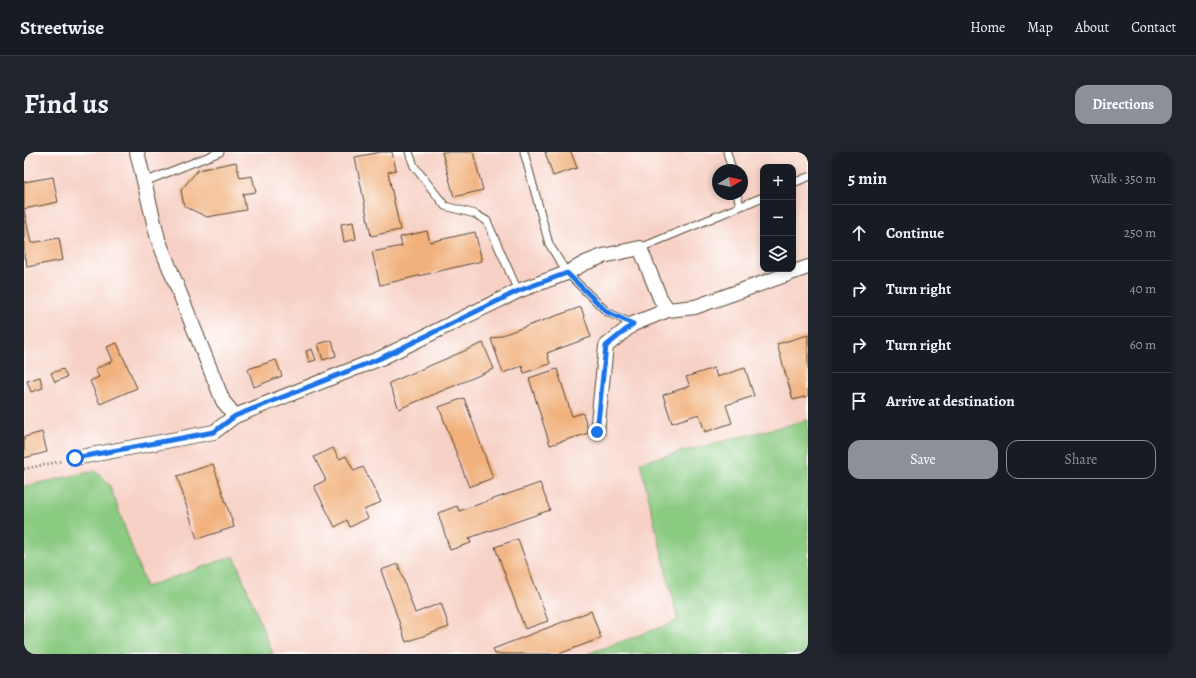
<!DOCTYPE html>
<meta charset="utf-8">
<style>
body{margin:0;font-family:Alegreya,serif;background:#20242c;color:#f1f3f6}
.controls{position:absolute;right:12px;top:12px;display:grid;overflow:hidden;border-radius:8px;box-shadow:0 2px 6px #0003}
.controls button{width:36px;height:36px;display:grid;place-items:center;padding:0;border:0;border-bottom:1px solid #363941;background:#171b24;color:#f1f3f6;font:20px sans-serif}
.compass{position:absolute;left:688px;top:12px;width:36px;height:36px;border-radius:50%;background:#171b24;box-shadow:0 2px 6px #0003;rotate:81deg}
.stop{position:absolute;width:12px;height:12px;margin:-9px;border:3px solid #1a73e8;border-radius:50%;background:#fff}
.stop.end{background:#1a73e8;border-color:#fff;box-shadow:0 1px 4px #0008}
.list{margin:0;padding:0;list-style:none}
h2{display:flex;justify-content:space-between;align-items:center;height:52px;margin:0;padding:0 16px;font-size:17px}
h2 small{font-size:13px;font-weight:400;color:#9ea1a6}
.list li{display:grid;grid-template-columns:26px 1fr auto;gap:12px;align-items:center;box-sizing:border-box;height:56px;padding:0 16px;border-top:1px solid #363941}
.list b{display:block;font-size:15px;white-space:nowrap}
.list em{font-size:13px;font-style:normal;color:#9ea1a6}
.actions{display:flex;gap:8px;padding:12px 16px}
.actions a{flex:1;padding:9px 0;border:1px solid #8c9099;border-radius:12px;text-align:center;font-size:14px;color:#8c9099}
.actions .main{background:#8c9099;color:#fff}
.icon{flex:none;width:22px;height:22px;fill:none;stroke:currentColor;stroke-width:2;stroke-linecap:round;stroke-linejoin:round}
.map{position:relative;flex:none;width:784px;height:502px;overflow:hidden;border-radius:12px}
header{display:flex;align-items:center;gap:24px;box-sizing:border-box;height:56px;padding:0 20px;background:#171b24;border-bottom:1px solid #363941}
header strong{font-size:19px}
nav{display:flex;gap:22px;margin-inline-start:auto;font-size:14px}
.intro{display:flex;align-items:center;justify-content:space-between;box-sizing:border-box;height:96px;padding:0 24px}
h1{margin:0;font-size:28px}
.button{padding:10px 18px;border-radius:12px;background:#8c9099;color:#fff;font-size:14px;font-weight:700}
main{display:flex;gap:24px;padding:0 24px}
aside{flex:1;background:#171b24;border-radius:12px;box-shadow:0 2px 6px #0003}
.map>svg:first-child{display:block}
.built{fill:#f7d1c6;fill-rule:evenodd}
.green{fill:#8aca81;stroke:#627a50}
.building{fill:#f1b17d}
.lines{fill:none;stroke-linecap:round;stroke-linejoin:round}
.service-casing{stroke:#554636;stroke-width:9}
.minor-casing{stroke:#554636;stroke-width:16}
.path{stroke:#554636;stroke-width:2.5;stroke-dasharray:1 3;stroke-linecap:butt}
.service{stroke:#fff;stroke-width:7}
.minor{stroke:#fff;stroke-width:14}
.route{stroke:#1a73e8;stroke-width:5}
</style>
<header>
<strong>Streetwise</strong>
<nav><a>Home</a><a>Map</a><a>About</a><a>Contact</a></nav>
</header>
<div class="intro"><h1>Find us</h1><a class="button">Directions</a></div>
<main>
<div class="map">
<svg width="784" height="502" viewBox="0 0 784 502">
<rect width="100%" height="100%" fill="#fff"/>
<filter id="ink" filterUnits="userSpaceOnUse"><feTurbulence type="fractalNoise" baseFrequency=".025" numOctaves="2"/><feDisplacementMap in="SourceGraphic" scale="8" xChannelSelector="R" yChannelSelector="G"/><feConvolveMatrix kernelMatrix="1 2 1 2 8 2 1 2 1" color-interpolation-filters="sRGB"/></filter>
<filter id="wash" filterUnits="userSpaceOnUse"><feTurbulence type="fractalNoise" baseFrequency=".012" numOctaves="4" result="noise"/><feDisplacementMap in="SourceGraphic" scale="16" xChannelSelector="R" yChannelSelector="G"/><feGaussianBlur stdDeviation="0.9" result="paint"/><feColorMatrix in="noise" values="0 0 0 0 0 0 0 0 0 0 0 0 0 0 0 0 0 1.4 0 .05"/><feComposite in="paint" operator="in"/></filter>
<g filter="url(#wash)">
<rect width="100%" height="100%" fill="#e9e2c1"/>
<!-- built -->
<path class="built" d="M 0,0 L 784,0 L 784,502 L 0,502 ZM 739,15 L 769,15 L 769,117 L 739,117 ZM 694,18 L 718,18 L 718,42 L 694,42 Z"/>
<!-- green -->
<g class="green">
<polygon points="784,268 784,502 563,502 654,469 616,310"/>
<polygon points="72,319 86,334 122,435 210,404 249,502 0,502 0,334"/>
</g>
<g id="blocks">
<!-- building -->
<g class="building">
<polygon points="357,0 368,0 372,18 364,20 376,78 347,84 331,5"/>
<polygon points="418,0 449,0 459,38 430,45"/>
<polygon points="521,0 547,0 553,16 529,24"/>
<polygon points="212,10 216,26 228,24 232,40 219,42 222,58 183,65 160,54 157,38 174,18"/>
<polygon points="29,25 34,50 0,57 0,30"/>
<polygon points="0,58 7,91 35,86 39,108 3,115 2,106 0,106"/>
<polygon points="329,70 332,87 320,90 317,72"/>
<polygon points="403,79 406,90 451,80 458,109 356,133 348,100 378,94 376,85"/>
<polygon points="557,155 567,185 523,201 526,212 500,221 498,214 479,221 467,187"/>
<polygon points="784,183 784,244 769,248 753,192"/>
<polygon points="308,188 312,204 299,208 294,192"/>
<polygon points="93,191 113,236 76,252 66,229 75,225 71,217 89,209 83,195"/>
<polygon points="459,191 470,217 375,257 365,231"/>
<polygon points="288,197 292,208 285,210 282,199"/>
<polygon points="252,208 258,224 230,235 224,217"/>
<polygon points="690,216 693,225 721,216 730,244 702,253 708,271 681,280 675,262 648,271 639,243 666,234 662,225"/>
<polygon points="39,217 43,225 31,230 27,221"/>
<polygon points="533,217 548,264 559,261 565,281 526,293 505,226"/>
<polygon points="16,225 19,236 7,240 3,229"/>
<polygon points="440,246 469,326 445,335 415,255"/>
<polygon points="18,280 23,300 0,306 0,285"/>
<polygon points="309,296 315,307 322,304 330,319 339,315 357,350 340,358 344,366 326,375 323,368 311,375 290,334 302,328 290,305"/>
<polygon points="189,312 210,375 173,387 153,324"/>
<polygon points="516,331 526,358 445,386 447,391 426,398 414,361 433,354 435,359"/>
<polygon points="494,387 524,469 501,477 471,395"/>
<polygon points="374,412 391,461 417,451 425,475 382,490 357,418"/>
<polygon points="567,459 577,486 535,502 471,502 469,497"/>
</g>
</g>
</g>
<g filter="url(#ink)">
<use href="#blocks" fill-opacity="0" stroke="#554636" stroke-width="1"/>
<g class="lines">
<defs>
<g id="service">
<polyline points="385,0 390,14 421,54 451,62 463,69 494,139"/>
<polyline points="500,0 525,92 543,121 583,160 609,172"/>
<polyline points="703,0 708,18"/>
<polyline points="120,30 196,0"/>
<polyline points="769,31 784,25"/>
<polyline points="713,42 716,54"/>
<polyline points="616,96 739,45"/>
</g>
<g id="minor">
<polyline points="113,0 134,87 199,249 211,264"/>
<polyline points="573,280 582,194 609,172 644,158"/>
<polyline points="51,306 190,280 211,264 357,206 494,139 543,121 561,111 579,104 616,96 636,146 644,158 671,155 784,115"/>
</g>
</defs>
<!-- service casing -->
<use href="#service" class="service-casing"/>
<!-- minor casing -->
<use href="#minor" class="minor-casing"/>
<!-- path -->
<polyline class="path" points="0,317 38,309"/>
<!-- service -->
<use href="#service" class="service"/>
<!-- minor -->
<use href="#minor" class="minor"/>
</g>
</g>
<g class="lines" filter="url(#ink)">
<!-- route -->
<polyline class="route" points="51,306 190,280 211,264 357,206 494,139 543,121 583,160 609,172 582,194 573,280"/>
</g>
</svg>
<div class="controls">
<button>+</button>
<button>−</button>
<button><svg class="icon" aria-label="layers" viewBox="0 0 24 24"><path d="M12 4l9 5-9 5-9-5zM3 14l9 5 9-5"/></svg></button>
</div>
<svg class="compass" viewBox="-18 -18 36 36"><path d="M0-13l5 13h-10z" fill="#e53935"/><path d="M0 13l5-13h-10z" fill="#9ea1a6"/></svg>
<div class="stop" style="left:51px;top:306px"></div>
<div class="stop end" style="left:573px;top:280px"></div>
</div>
<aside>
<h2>5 min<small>Walk · 350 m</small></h2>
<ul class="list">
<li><svg class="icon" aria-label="ahead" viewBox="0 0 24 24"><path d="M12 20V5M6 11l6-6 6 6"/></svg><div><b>Continue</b></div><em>250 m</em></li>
<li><svg class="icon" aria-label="right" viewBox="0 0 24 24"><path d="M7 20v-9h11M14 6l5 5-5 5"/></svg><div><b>Turn right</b></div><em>40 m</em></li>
<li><svg class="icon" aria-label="right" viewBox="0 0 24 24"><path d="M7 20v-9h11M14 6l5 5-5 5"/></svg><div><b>Turn right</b></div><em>60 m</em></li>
<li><svg class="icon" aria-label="arrive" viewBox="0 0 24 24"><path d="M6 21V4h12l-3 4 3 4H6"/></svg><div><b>Arrive at destination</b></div></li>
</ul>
<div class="actions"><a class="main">Save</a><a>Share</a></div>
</aside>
</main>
